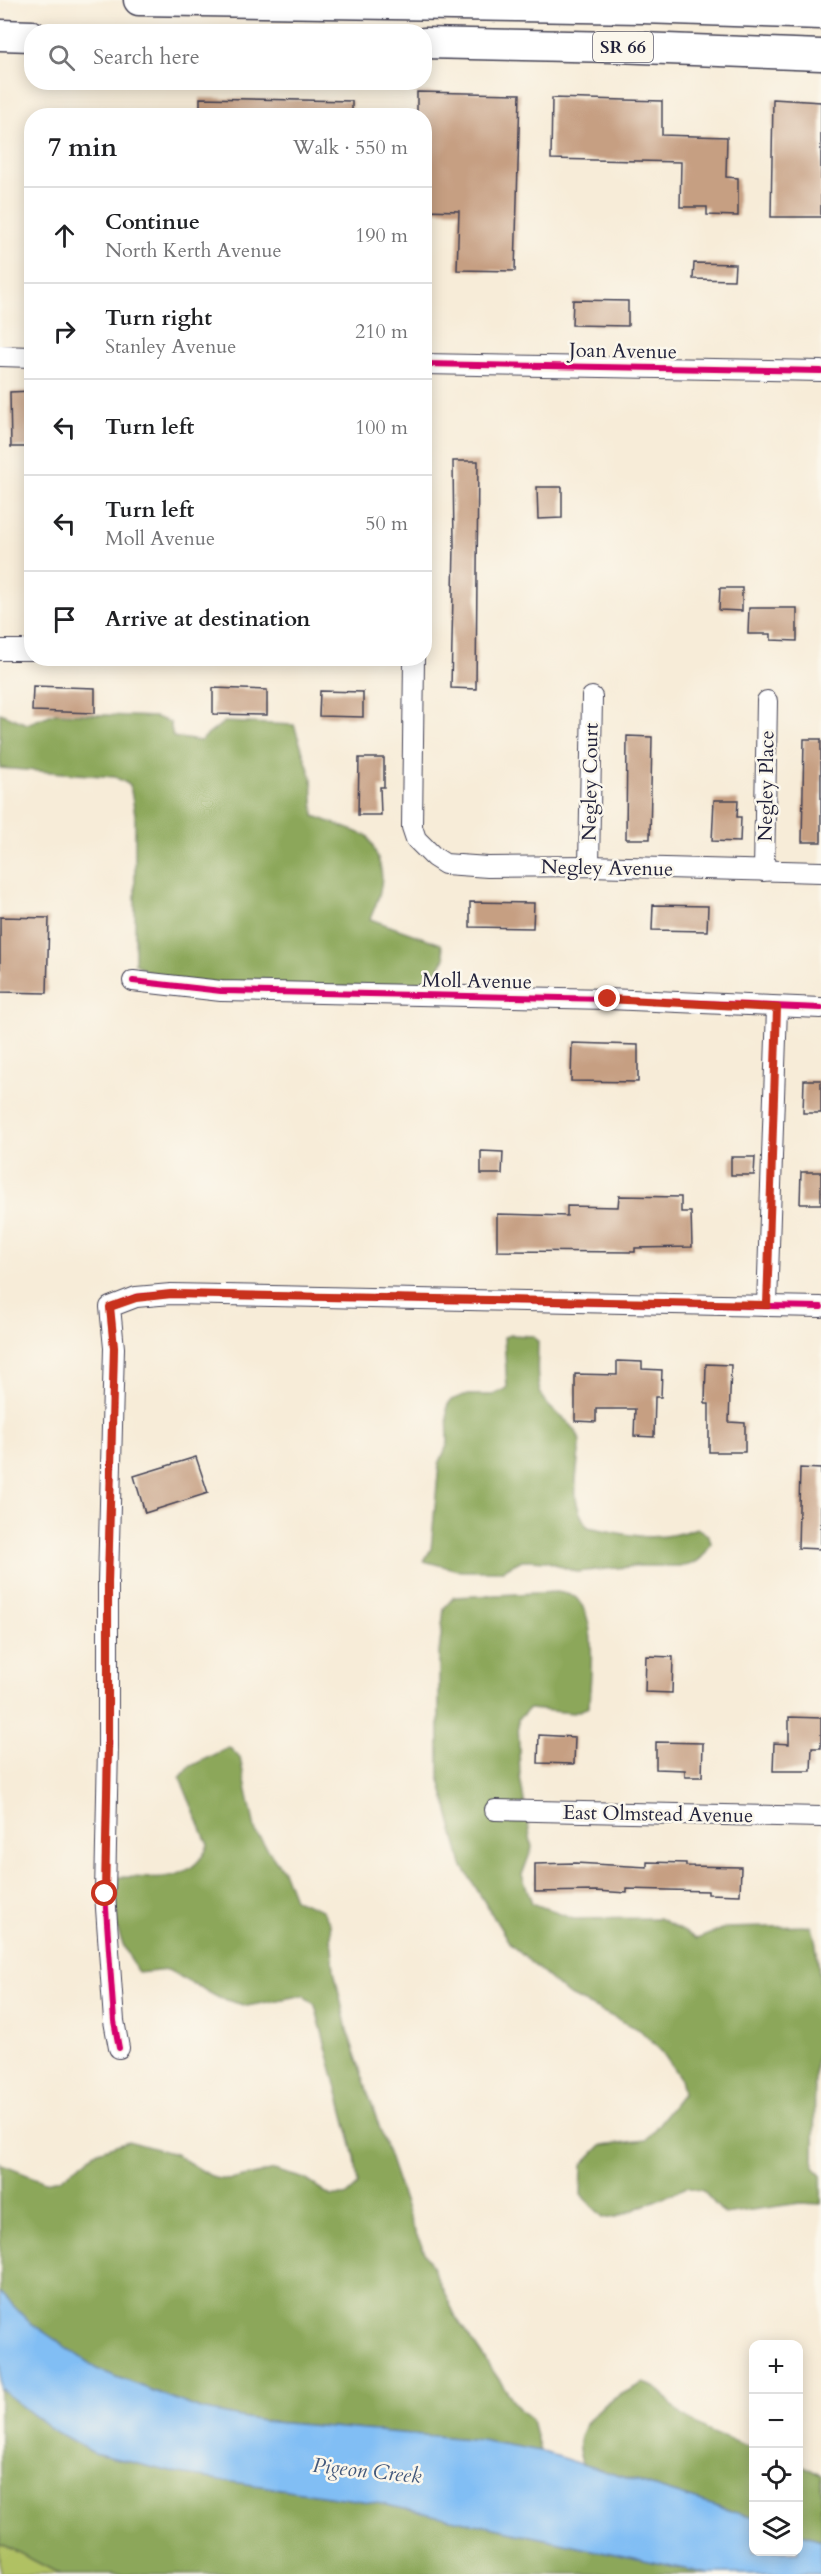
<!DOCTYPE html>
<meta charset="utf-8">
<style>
body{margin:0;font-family:Cardo,serif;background:#f2f2f2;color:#202124}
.controls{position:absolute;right:18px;bottom:18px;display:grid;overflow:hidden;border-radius:12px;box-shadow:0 3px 15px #0003}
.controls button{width:54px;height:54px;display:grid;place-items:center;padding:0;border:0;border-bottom:2px solid #e0e0e0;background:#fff;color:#202124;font:30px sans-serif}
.stop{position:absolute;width:18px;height:18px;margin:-14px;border:4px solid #c8321e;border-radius:50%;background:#fff}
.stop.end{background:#c8321e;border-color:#fff;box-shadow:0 2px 6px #0008}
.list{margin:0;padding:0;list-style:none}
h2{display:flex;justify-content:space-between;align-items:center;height:78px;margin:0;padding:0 24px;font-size:26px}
h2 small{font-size:20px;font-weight:400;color:#757577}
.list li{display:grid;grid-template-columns:39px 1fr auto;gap:18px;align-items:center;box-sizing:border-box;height:96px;padding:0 24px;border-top:2px solid #e0e0e0}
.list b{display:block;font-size:22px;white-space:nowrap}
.list p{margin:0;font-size:20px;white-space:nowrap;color:#757577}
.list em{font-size:20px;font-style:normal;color:#757577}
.icon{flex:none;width:33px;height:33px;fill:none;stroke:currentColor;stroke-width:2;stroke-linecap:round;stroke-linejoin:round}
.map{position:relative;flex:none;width:821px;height:2574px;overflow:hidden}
.search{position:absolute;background:#fff;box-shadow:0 3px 15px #0003;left:24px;top:24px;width:408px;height:66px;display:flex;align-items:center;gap:15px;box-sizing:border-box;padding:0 21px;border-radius:24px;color:#757577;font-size:22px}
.panel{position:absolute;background:#fff;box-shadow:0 3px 15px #0003;left:24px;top:108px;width:408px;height:558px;border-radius:24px}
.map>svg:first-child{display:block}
.green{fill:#b0c164;stroke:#697250;stroke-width:1.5}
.forest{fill:#8ca75a;stroke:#57644a;stroke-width:1.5}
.water{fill:#81bef4;stroke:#527098;stroke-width:1.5}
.building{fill:#c69f82}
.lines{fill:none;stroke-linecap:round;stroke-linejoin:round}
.minor-casing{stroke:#424053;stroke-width:22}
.primary-casing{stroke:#424053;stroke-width:33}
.minor{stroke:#fff;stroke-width:20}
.primary{stroke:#fff;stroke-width:30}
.cycleway-casing{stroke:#fbf7ec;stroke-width:10}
.cycleway{stroke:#d6006c;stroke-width:6}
.route{stroke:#c8321e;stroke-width:8}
.labels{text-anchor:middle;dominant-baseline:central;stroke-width:5;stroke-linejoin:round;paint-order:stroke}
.shield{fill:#fbf7ec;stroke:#636270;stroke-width:1.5}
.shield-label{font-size:18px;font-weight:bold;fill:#22223b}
.street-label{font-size:20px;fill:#22223b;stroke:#fbf7ec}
.water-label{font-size:21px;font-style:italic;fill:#43597c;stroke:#fbf7ec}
</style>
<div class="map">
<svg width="821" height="2574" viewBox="0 0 821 2574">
<rect width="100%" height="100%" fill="#fbf7ec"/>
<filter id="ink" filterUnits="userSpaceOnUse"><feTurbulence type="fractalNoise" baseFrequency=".0167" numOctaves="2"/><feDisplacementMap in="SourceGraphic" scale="12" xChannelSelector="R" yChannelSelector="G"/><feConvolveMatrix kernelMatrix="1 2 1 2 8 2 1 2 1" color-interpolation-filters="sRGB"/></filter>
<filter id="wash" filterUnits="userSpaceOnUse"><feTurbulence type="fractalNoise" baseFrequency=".008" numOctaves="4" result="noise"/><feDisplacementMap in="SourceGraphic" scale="24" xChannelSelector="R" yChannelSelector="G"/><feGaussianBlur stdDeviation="1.35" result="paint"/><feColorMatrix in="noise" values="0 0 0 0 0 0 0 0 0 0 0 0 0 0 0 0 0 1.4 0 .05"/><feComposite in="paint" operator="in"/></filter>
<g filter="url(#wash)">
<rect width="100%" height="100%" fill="#f7ecd8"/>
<!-- green -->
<polygon class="green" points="0,2543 60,2574 0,2574"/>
<!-- forest -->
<g class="forest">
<path d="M 0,713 L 27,724 L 55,713 L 155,717 L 170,722 L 173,737 L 200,741 L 224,722 L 294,725 L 312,779 L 314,816 L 368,836 C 386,873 386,881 370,919 L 441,944 L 445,958 L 437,971 L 411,988 L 190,985 L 147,972 L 135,963 L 135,814 L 130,785 L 115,777 L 0,768 Z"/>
<path d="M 511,1335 L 533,1336 L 538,1342 C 538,1359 535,1380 542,1397 C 551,1415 576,1420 580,1442 C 581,1448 578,1455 578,1461 C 575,1485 572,1507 588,1527 C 631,1535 654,1544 697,1528 L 709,1536 L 711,1543 C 705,1556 698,1564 684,1566 L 637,1566 L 576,1572 L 546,1561 L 530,1560 L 522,1560 L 501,1571 L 461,1571 L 424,1561 L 431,1549 L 439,1464 L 448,1443 L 447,1406 L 451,1400 L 464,1395 L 493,1395 L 507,1388 L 504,1337 Z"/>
<path d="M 557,1592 C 563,1593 570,1594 575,1597 C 599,1617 590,1678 589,1707 L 574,1713 L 529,1709 L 518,1719 L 520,1777 L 532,1848 L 522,1875 L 532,1903 L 573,1919 L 659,1918 L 697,1939 L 725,1928 L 812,1926 C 821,1958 821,2012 821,2049 L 818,2051 L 815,2066 L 814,2167 L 821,2176 L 821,2204 L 800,2203 L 724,2214 L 703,2191 L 687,2187 L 617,2217 L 603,2217 L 581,2195 L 582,2165 L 602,2145 L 646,2140 L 683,2093 L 680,2078 L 662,2052 L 640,2030 L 568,1995 L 510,1944 L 462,1865 L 439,1776 L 439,1653 L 444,1608 L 454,1597 Z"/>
<path d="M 229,1747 L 240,1758 L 256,1833 L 283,1870 L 294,1899 L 322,1910 L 330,1924 L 334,1970 L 347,2030 L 412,2225 L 457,2319 L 520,2410 L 532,2420 L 540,2451 L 480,2440 L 261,2421 L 200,2409 L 99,2370 L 28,2321 L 0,2292 L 0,2161 L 2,2165 L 45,2182 L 60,2179 L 98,2151 L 128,2141 L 175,2154 L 214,2178 L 230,2180 L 274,2170 L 305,2179 L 331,2196 L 346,2196 L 358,2185 L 355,2157 L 315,2005 L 304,1995 L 247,2006 L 219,1998 L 168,1970 L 138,1973 C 116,1933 111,1923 117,1877 C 153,1877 192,1885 208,1845 L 180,1778 L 189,1767 Z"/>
<path d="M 644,2383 C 668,2391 665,2402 682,2415 C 704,2432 728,2439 753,2448 L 753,2518 L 582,2464 C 581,2457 577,2447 579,2441 C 586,2410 619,2395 644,2383 Z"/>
<polygon points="0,2389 52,2429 94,2453 179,2474 377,2503 709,2574 60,2574 0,2543"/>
<polygon points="799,2464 821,2475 821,2540 799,2533"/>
</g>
<!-- water -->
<polygon class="water" points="0,2292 28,2321 99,2370 200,2409 261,2421 480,2440 540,2451 753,2518 754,2552 798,2552 799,2533 821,2540 821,2574 709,2574 377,2503 179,2474 94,2453 52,2429 0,2389"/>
<g id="blocks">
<!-- building -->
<g class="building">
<polygon points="417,92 520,94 515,271 457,270 459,211 424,210 424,116 417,116"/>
<polygon points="200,98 352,101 352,116 200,116"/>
<polygon points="552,98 662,101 662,135 727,137 726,177 738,178 738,216 707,215 707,207 680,207 681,162 551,159"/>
<polygon points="773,99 821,102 821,217 771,217"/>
<polygon points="694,263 735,264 734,280 693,279"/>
<polygon points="573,300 628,301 628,326 572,325"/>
<polygon points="32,391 32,447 11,447 10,392"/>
<polygon points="453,461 478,461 476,689 451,688 454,546"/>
<polygon points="537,487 562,487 562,518 538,519"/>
<polygon points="720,588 742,588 742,611 719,610"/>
<polygon points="749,608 797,608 797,641 771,640 771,634 748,634"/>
<polygon points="33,686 95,688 95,713 32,711"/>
<polygon points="213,688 267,690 267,715 213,714"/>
<polygon points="320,691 363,692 363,717 319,716"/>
<polygon points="627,736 652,737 650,839 626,839"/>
<polygon points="804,739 821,739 821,842 802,842"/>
<polygon points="359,758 384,758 384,787 380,787 381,815 358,815"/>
<polygon points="714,800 738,800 737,817 741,817 740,842 712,841"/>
<polygon points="470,902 534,903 533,928 470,927"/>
<polygon points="653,905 708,906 707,931 652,930"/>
<polygon points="0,917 49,918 47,993 0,992"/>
<polygon points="572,1043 638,1045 638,1082 571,1081"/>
<polygon points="804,1080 821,1080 821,1113 803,1113"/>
<polygon points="481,1151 503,1152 502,1174 481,1174"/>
<polygon points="731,1157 755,1157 754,1175 731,1175"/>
<polygon points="801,1172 821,1172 821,1204 800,1204"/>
<polygon points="619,1196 681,1197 681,1212 691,1212 692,1247 635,1248 635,1252 497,1251 497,1214 567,1216 567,1206 618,1207"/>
<polygon points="617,1361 642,1362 642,1369 662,1370 661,1397 655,1397 654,1437 634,1436 635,1409 596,1409 596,1422 575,1421 575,1374 617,1375"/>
<polygon points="706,1364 731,1365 729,1422 745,1423 745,1452 709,1452 709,1404 705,1404"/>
<polygon points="196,1457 208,1493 145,1513 134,1476"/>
<polygon points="800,1468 821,1469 821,1549 798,1548"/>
<polygon points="646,1656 673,1657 672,1693 645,1692"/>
<polygon points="789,1717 821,1718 821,1748 812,1748 811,1771 773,1771 774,1743 789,1744"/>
<polygon points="539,1735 575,1737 574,1764 538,1763"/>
<polygon points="656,1742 703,1743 702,1777 685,1777 685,1770 656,1769"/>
<polygon points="647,1862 686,1863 686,1866 741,1867 740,1895 708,1894 708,1891 627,1889 627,1893 596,1891 535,1892 535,1864 575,1863 647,1867"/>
</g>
</g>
</g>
<g filter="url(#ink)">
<use href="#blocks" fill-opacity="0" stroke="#424053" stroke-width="1.5"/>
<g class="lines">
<defs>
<g id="minor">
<polyline points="0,356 32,357"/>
<polyline points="424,364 821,371"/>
<polyline points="0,650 32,650"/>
<polyline points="414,658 412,827 416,839 434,857 445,864 488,867 589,866 821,872"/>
<polyline points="589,866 592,697"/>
<polyline points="764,871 767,701"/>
<polyline points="133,981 221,991 608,999 821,1008"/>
<polyline points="767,1305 777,1008"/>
<polyline points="495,1810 821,1817"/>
<polyline points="119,2048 114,2021 105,1894 108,1746 108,1582 114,1348 110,1307 136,1297 171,1294 821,1307"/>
</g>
<g id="primary">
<polyline points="139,0 642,8 821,14"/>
<polyline points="0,35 32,36"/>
<polyline points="424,43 615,47 821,55"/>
</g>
</defs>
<!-- minor casing -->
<use href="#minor" class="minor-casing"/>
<!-- primary casing -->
<use href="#primary" class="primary-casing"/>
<!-- minor -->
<use href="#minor" class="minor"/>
<!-- primary -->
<use href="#primary" class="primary"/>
<defs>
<g id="cycleway">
<polyline points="424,364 821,371"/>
<polyline points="133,981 221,991 608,999 821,1008"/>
<polyline points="119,2048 114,2021 105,1894 108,1746 108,1582 114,1348 110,1307 136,1297 171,1294 821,1307"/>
</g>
</defs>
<!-- cycleway casing -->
<use href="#cycleway" class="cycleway-casing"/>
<!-- cycleway -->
<use href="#cycleway" class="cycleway"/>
</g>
</g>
<g class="lines" filter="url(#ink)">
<!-- route -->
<polyline class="route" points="105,1894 108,1746 108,1582 114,1348 110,1307 136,1298 171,1294 767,1305 777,1008 608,999"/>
</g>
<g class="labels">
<!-- shield labels -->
<rect class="shield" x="593" y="32" width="60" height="30" rx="4.5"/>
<g class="shield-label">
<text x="623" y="47">SR 66</text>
</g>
<!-- street labels -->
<g class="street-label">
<text transform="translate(623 351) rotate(1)">Joan Avenue</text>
<text transform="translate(590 782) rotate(-89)">Negley Court</text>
<text transform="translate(766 786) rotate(-89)">Negley Place</text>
<text transform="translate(607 868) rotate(1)">Negley Avenue</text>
<text transform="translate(477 981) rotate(1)">Moll Avenue</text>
<text transform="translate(658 1814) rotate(1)">East Olmstead Avenue</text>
</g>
<!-- water labels -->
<g class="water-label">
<text transform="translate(367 2471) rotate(6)">Pigeon Creek</text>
</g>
</g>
</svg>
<div class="controls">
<button>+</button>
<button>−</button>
<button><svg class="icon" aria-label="locate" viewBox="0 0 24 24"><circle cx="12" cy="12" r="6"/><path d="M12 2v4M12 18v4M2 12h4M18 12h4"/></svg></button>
<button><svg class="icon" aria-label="layers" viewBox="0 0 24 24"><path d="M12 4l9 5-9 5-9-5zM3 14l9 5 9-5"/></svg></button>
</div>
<div class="stop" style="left:105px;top:1894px"></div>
<div class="stop end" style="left:608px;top:999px"></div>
<div class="search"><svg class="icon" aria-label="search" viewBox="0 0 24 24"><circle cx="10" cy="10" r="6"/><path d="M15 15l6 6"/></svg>Search here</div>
<section class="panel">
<h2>7 min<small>Walk · 550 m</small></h2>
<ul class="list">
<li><svg class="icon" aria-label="ahead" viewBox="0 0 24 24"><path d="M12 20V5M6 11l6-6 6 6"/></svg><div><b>Continue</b><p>North Kerth Avenue</p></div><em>190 m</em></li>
<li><svg class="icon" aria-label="right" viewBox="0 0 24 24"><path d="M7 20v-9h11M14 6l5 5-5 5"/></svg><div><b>Turn right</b><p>Stanley Avenue</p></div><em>210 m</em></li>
<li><svg class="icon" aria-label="left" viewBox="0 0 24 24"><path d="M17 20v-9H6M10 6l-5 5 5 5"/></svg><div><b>Turn left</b></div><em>100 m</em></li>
<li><svg class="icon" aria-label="left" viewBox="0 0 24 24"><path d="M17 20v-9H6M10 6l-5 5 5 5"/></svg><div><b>Turn left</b><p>Moll Avenue</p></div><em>50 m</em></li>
<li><svg class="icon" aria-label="arrive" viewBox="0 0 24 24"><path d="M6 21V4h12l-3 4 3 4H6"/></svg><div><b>Arrive at destination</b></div></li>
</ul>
</section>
</div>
